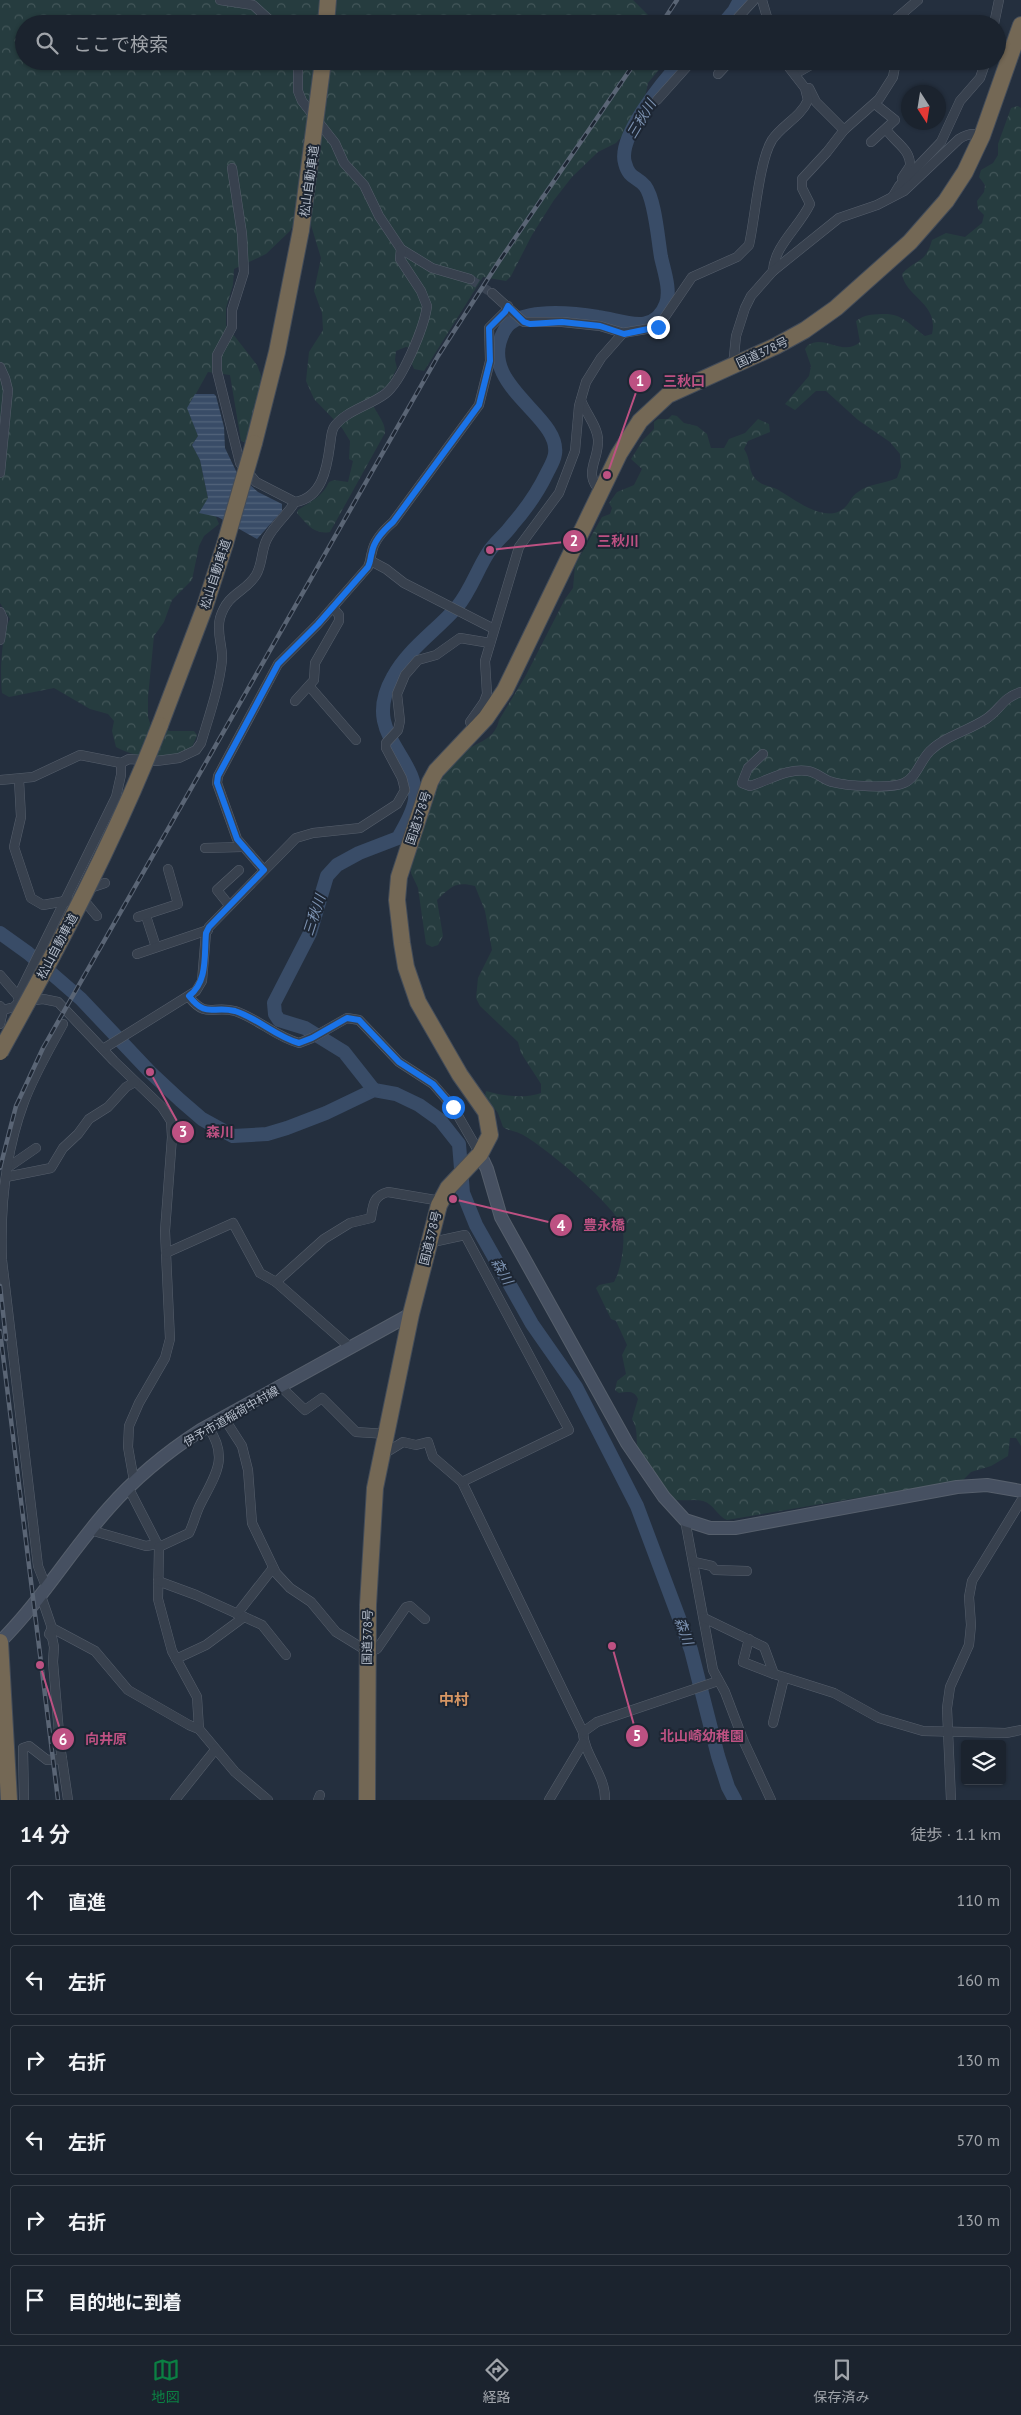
<!DOCTYPE html>
<html lang="ja">
<meta charset="utf-8">
<style>
body{margin:0;font-family:"PT Sans","Noto Sans JP",sans-serif;background:#242b36;color:#f1f3f6}
.controls{position:absolute;right:15px;bottom:15px;display:grid;overflow:hidden;border-radius:5px;box-shadow:0 1px 4px #0004}
.controls button{width:45px;height:45px;display:grid;place-items:center;padding:0;border:0;border-bottom:1px solid #39404a;background:#1b232e;color:#f1f3f6;font:25px sans-serif}
.compass{position:absolute;left:901px;top:85px;width:45px;height:45px;border-radius:50%;background:#1b232e;box-shadow:0 1px 4px #0004;rotate:168deg}
.stop{position:absolute;width:15px;height:15px;margin:-11px;border:4px solid #1a73e8;border-radius:50%;background:#fff}
.stop.end{background:#1a73e8;border-color:#fff;box-shadow:0 1px 5px #0008}
.list{margin:0;padding:0;list-style:none}
h2{display:flex;justify-content:space-between;align-items:center;height:65px;margin:0;padding:0 20px;font-size:21px}
h2 small{font-size:16px;font-weight:400;color:#a0a4aa}
.list li{display:grid;grid-template-columns:32px 1fr auto;gap:15px;align-items:center;box-sizing:border-box;height:70px;margin:0 10px 10px;padding:0 10px;border:1px solid #39404a;border-radius:5px}
.list b{display:block;font-size:19px;white-space:nowrap}
.list em{font-size:16px;font-style:normal;color:#a0a4aa}
.icon{flex:none;width:28px;height:28px;fill:none;stroke:currentColor;stroke-width:2;stroke-linecap:round;stroke-linejoin:round}
.map{position:relative;flex:none;width:1021px;height:1800px;overflow:hidden}
.search{position:absolute;background:#1b232e;box-shadow:0 1px 4px #0004;left:15px;right:15px;top:15px;height:55px;display:flex;align-items:center;gap:12px;box-sizing:border-box;padding:0 18px;border-radius:28px;color:#a0a4aa;font-size:19px}
.sheet{height:545px;background:#1b232e}
nav{display:flex;justify-content:space-around;align-items:center;box-sizing:border-box;height:70px;border-top:1px solid #39404a;background:#1b232e;font-size:14px;color:#a0a4aa}
nav a{display:grid;justify-items:center;gap:2px}
nav .on{color:#0b8043}
.map>svg:first-child{display:block}
.forest{fill:url(#forest-crowns)}
.water{fill:url(#water-rules)}
.lines{fill:none;stroke-linecap:round;stroke-linejoin:round}
.river{stroke:#394c67;stroke-width:14}
.street-tunnel{stroke:#3a4453;stroke-width:9;stroke-dasharray:9 4.5;stroke-linecap:butt}
.street-casing{stroke:#565f6c;stroke-width:10}
.secondary-casing{stroke:#565f6c;stroke-width:14}
.highway-casing{stroke:#434c59;stroke-width:18}
.street{stroke:#38414e;stroke-width:9}
.secondary{stroke:#465061;stroke-width:12}
.highway{stroke:#746855;stroke-width:16}
.rail-casing{stroke:#5a6575;stroke-width:4.5}
.rail{stroke:#1d2633;stroke-width:2.5;stroke-dasharray:8;stroke-linecap:butt}
.highway-bridge-casing{stroke:#434c59;stroke-width:18;stroke-linecap:butt}
.highway-bridge{stroke:#746855;stroke-width:16}
.route{stroke:#1a73e8;stroke-width:6}
.labels{text-anchor:middle;dominant-baseline:central;stroke-width:4;stroke-linejoin:round;paint-order:stroke}
.street-label{font-size:12px;fill:#b4bcc9;stroke:#1d2633}
.water-label{font-size:14px;font-style:italic;fill:#7c92b1;stroke:#1d2633}
.quarter-label{font-size:15px;font-weight:bold;fill:#d59563;stroke:#1d2633}
.leader{fill:none;stroke:#bd5182;stroke-width:2}
.callout-dot{fill:#bd5182;stroke:#1d2633;stroke-width:2}
.mark-label{font-size:15px;text-anchor:middle;font-weight:bold;fill:#fff}
.callout-label{font-size:14px;text-anchor:middle;font-weight:bold;fill:#bd5182;stroke:#1d2633;stroke-width:4;stroke-linejoin:round;paint-order:stroke}
</style>
<div class="map">
<svg width="1021" height="1800" viewBox="0 0 1021 1800">
<defs>
<pattern id="forest-crowns" width="20" height="18" patternUnits="userSpaceOnUse" patternTransform="scale(1.25)"><rect width="20" height="18" fill="#263c3f"/><path d="M2 6a3 3 0 1 1 6 0M12 15a3 3 0 1 1 6 0" fill="none" stroke="#435659"/></pattern>
<pattern id="water-rules" width="6" height="5" patternUnits="userSpaceOnUse" patternTransform="scale(1.25)"><rect width="6" height="5" fill="#394c67"/><path d="M0 2.5h6" fill="none" stroke="#53647b"/></pattern>
</defs>
<rect width="100%" height="100%" fill="#242f3e"/>
<!-- forest -->
<g class="forest">
<path d="M 0,0 L 633,0 L 651,18 L 661,24 L 24,24 L 24,61 L 666,61 L 648,83 L 645,97 L 625,133 L 616,143 L 598,152 L 572,177 L 554,200 L 532,235 L 511,276 L 506,281 L 483,277 L 424,371 L 414,369 L 411,362 L 416,349 L 406,347 L 396,351 L 395,360 L 397,368 L 389,384 L 371,398 C 373,411 386,421 385,433 L 330,532 C 314,535 307,524 297,513 L 298,510 C 310,502 323,496 329,482 L 334,480 L 348,482 L 353,461 L 349,459 L 350,441 L 342,428 L 314,399 L 306,381 L 309,352 L 323,330 L 322,313 L 314,291 L 321,258 L 310,222 L 297,218 L 290,231 L 266,254 L 234,269 L 233,285 L 226,308 L 226,325 L 257,365 L 261,375 L 259,396 L 247,443 L 241,441 L 230,375 L 208,372 L 188,408 L 198,436 L 192,445 L 200,460 L 208,498 L 219,524 L 204,536 L 199,546 L 192,580 L 172,600 L 164,622 L 154,636 L 148,697 L 148,717 L 151,726 L 170,731 L 194,731 L 197,735 C 195,740 193,748 187,751 C 168,764 134,757 116,747 L 112,731 L 114,721 L 108,714 L 90,709 L 54,688 L 9,697 L 2,693 C 0,676 1,634 10,619 L 0,603 Z"/>
<path d="M 1018,106 L 1021,108 L 1021,1446 L 1016,1438 L 1010,1438 L 1008,1456 L 991,1466 L 971,1472 L 963,1480 L 727,1520 C 717,1516 714,1504 703,1501 C 692,1498 681,1503 671,1498 L 638,1449 C 635,1437 639,1431 632,1419 L 638,1399 C 634,1390 628,1392 619,1393 L 615,1390 L 617,1381 L 626,1374 L 622,1355 L 627,1345 L 616,1321 L 611,1319 L 596,1288 L 599,1285 L 614,1282 C 621,1271 626,1239 622,1226 C 614,1205 542,1144 521,1134 C 515,1131 509,1131 503,1127 L 498,1113 L 485,1096 L 486,1091 C 504,1096 524,1099 541,1093 L 541,1084 L 521,1053 L 518,1042 L 480,1006 L 476,998 L 478,978 L 492,950 L 485,911 L 475,886 C 455,881 451,887 437,900 L 443,936 L 438,945 L 432,947 L 426,944 L 418,888 L 411,873 L 411,863 C 423,824 430,787 459,756 C 474,741 494,743 499,720 L 525,677 L 565,599 L 573,588 L 575,565 L 602,517 L 610,514 L 612,508 L 609,503 L 617,492 L 634,485 L 642,469 L 631,459 L 643,440 L 654,429 L 654,422 L 658,419 L 668,419 L 672,415 L 677,416 L 684,423 L 697,426 L 707,434 L 711,448 L 724,448 L 729,439 L 745,433 L 758,419 L 769,424 L 770,432 L 748,441 L 744,449 C 751,459 748,469 754,477 C 761,487 771,485 780,491 C 795,500 825,523 843,509 C 849,505 851,496 858,492 C 870,483 884,484 897,478 L 901,467 L 900,454 L 890,442 L 858,420 L 826,391 L 816,391 L 795,410 L 785,404 L 809,376 L 811,366 L 805,349 L 808,345 C 825,334 843,357 860,342 L 856,321 C 866,314 870,315 882,314 C 902,313 909,324 925,336 L 932,334 C 939,303 906,298 902,274 C 916,258 925,265 932,240 L 946,233 L 965,237 L 982,223 L 984,215 L 978,209 L 977,201 L 984,192 L 985,185 L 979,177 L 981,170 L 993,163 L 998,155 L 998,144 L 1011,108 Z"/>
</g>
<!-- water -->
<polygon class="water" points="195,394 214,394 216,396 224,427 225,448 237,473 258,492 282,504 282,511 257,539 218,517 199,513 208,498 200,460 192,445 198,436 187,408"/>
<g class="lines">
<!-- river -->
<g class="river">
<polyline points="723,24 734,11 740,0"/>
<polyline points="0,933 28,953 81,999 150,1072 180,1100 202,1119 233,1136 267,1134 287,1128 326,1113 374,1090 396,1094 419,1105 440,1120 459,1144 463,1193 476,1225 532,1324 576,1387 637,1506 691,1650 718,1756 728,1787 735,1800"/>
<path d="M 374,1090 L 344,1052 L 305,1028 L 279,1020 L 275,1014 L 274,1003 L 310,933 L 327,876 L 337,865 L 359,853 L 398,838 C 404,828 413,812 415,800 C 419,755 360,735 393,677 C 408,649 436,631 457,607 C 470,592 477,570 488,553 C 494,543 505,535 512,525 C 526,509 538,492 547,473 C 550,467 554,461 555,454 C 561,415 475,385 504,331 C 517,306 575,313 598,317 C 622,320 654,337 666,304 C 671,290 664,271 661,257 C 658,240 655,199 645,186 C 637,176 629,179 625,163 C 617,137 664,80 682,61"/>
</g>
<!-- street-tunnel -->
<polyline class="street-tunnel" points="470,279 492,293"/>
<defs>
<g id="street">
<polyline points="220,0 253,5 274,24"/>
<polyline points="762,0 769,24"/>
<polyline points="732,24 754,0"/>
<polyline points="890,24 918,0"/>
<polyline points="994,24 999,0"/>
<polyline points="295,61 298,70 298,91 302,101 335,143 344,163 364,185 379,216 401,249 432,268 470,279"/>
<polyline points="718,74 730,61"/>
<polyline points="795,74 818,61"/>
<polyline points="809,88 816,102 844,130"/>
<polyline points="657,100 692,61"/>
<path d="M 886,129 C 894,142 911,149 910,166 L 902,178"/>
<polyline points="871,142 895,120 875,104"/>
<path d="M 232,168 L 242,234 L 244,272 L 232,310 L 232,327 L 217,355 L 217,371 L 240,463 L 256,482 L 295,502 C 322,498 327,468 330,445 C 331,439 331,432 334,427 C 345,411 369,406 385,394 C 402,381 424,328 427,306 L 421,291 L 400,259 L 401,249"/>
<polyline points="893,196 899,186 941,142 960,101 980,78 986,61"/>
<path d="M 773,271 C 774,246 800,226 810,204 L 802,188 L 802,179 L 827,152 L 844,130 L 879,99 L 893,77 L 896,61"/>
<path d="M 492,293 L 524,322 L 562,322 L 600,326 L 623,333 L 658,327 L 692,277 L 737,257 L 749,245 C 755,219 759,161 772,140 C 782,125 801,117 808,100 L 805,88 L 784,61"/>
<path d="M 733,366 L 736,336 L 745,308 L 751,296 L 773,271 L 839,218 L 877,205 L 904,191 L 959,139 C 967,134 974,132 982,136"/>
<polyline points="0,367 5,378 8,390 0,473"/>
<path d="M 581,400 C 585,412 598,427 598,440 C 599,461 582,473 601,492"/>
<polyline points="371,561 386,569 404,583 494,629"/>
<polyline points="0,612 3,619 0,640"/>
<polyline points="310,687 356,740"/>
<polyline points="295,701 314,680 315,663 339,621 339,615 333,608"/>
<polyline points="474,731 470,722 484,702 487,694 485,661 519,547 559,493 575,451 579,406 586,382 601,358 623,333"/>
<path d="M 763,754 L 748,768 L 742,783 L 750,786 C 770,780 787,768 808,771 C 817,772 823,780 832,782 C 847,786 891,789 904,783 C 917,777 920,761 930,751 C 945,736 968,731 986,719 C 1001,709 1002,698 1021,692"/>
<path d="M 0,780 L 33,777 L 80,755 L 121,763 L 129,759 L 156,761 L 179,758 L 196,750 L 201,743 C 209,716 219,688 222,660 C 223,646 216,633 220,618 C 228,592 245,593 256,575 C 263,563 261,550 267,539 C 274,525 287,515 295,502"/>
<polyline points="19,780 21,817 14,847 31,898 43,905 65,901 87,904 97,916"/>
<polyline points="205,848 242,847"/>
<path d="M 264,870 L 237,839 L 217,783 L 218,776 L 278,664 L 318,624 L 368,567 C 371,561 370,558 372,552 C 374,540 385,529 393,522 L 479,405 L 490,361 L 489,328 L 505,312 L 508,306"/>
<polyline points="87,889 105,883"/>
<polyline points="229,905 217,890 239,870"/>
<polyline points="146,916 156,947"/>
<polyline points="138,917 178,904 168,869"/>
<polyline points="137,954 208,930"/>
<polyline points="0,975 18,996 19,1002"/>
<polyline points="18,996 116,797 121,775 121,763"/>
<path d="M 189,997 C 207,1019 212,1005 235,1011 C 257,1018 276,1037 299,1043 L 312,1038 L 347,1018 L 359,1020 L 399,1062 L 433,1084 L 453,1107 L 480,1154"/>
<polyline points="0,1006 3,1010 14,1007 19,1002 43,999 58,1002 114,1061 162,1107 171,1121 172,1137 165,1231 170,1339 165,1358 139,1403 129,1426 128,1447 134,1481"/>
<polyline points="0,1024 3,1010"/>
<polyline points="103,1049 196,991 202,981 206,933 209,927 296,838 313,833 360,828 397,804 405,790 402,778 386,748 386,743 398,730 400,721 397,694 405,675 418,660 436,655 460,638 490,643"/>
<polyline points="7,1168 36,1148"/>
<polyline points="6,1177 51,1168 63,1148 78,1134 89,1119 108,1107 126,1087 135,1082"/>
<path d="M 428,1243 L 465,1235 L 569,1430 L 462,1482 L 583,1732 C 584,1756 606,1775 605,1800"/>
<polyline points="166,1253 233,1223 260,1273 276,1282 351,1348"/>
<path d="M 276,1282 L 324,1239 L 350,1223 L 371,1218 C 373,1205 373,1196 388,1192 L 441,1201"/>
<polyline points="281,1387 305,1410 322,1398 356,1432 387,1434"/>
<polyline points="224,1418 242,1446 248,1470 252,1523 276,1573 290,1588 311,1602 336,1632 367,1651 377,1649 406,1607 410,1606 425,1619"/>
<polyline points="382,1455 403,1442 416,1445 428,1442 433,1457 462,1482"/>
<polyline points="128,1487 159,1547 158,1599 172,1651 197,1697 199,1729 235,1772 268,1800"/>
<polyline points="685,1520 713,1670 725,1692 744,1742 771,1800"/>
<polyline points="90,1530 146,1546 157,1544"/>
<path d="M 159,1547 L 189,1533 C 194,1523 196,1512 201,1503 C 216,1474 229,1457 208,1427"/>
<polyline points="694,1562 712,1566 715,1570 747,1571"/>
<polyline points="158,1581 196,1595 262,1625 286,1655"/>
<path d="M 47,1589 L 38,1566 L 2,1260 C 0,1207 5,1153 24,1102 C 34,1075 49,1050 63,1024"/>
<polyline points="41,1596 52,1628 95,1651 128,1690 189,1725 199,1729"/>
<polyline points="237,1614 273,1568"/>
<polyline points="704,1618 764,1647 774,1674 834,1693 879,1718 923,1731 1006,1733 1021,1730"/>
<polyline points="52,1628 49,1634 52,1637 54,1647 53,1662 60,1745 68,1800"/>
<polyline points="749,1639 743,1662 774,1674"/>
<polyline points="176,1659 206,1645 244,1617"/>
<polyline points="773,1723 784,1678"/>
<polyline points="583,1732 597,1722 718,1681"/>
<polyline points="24,1800 23,1748 29,1746 47,1760 62,1759"/>
<polyline points="175,1800 215,1750"/>
<polyline points="318,1800 320,1795"/>
<polyline points="549,1800 583,1743"/>
<polyline points="951,1800 947,1708 950,1687 969,1645 971,1625 969,1597 972,1581 1021,1501"/>
</g>
<g id="secondary">
<polyline points="480,1154 487,1169 501,1217 627,1443 664,1497 685,1520 710,1528 735,1528 957,1487 987,1485 1021,1491"/>
<path d="M 0,1642 C 41,1601 70,1552 108,1509 C 135,1478 167,1452 201,1430 L 411,1314"/>
</g>
<g id="highway">
<polyline points="326,24 328,0"/>
<polyline points="254,443 277,352 301,230"/>
<polyline points="160,725 204,609 225,544"/>
<polyline points="0,1642 9,1800"/>
<polyline points="367,1800 368,1605 375,1488 411,1314 439,1205 448,1188 480,1154 490,1135 486,1112 460,1075 418,1002 406,967 402,943 397,900 399,877 430,782 436,771 486,718 505,690 619,454 640,421 668,395 776,346 805,330 836,308 910,242 946,201 965,172 982,136 1021,25"/>
</g>
</defs>
<!-- street casing -->
<use href="#street" class="street-casing"/>
<!-- secondary casing -->
<use href="#secondary" class="secondary-casing"/>
<!-- highway casing -->
<use href="#highway" class="highway-casing"/>
<!-- street -->
<use href="#street" class="street"/>
<!-- secondary -->
<use href="#secondary" class="secondary"/>
<!-- highway -->
<use href="#highway" class="highway"/>
<defs>
<g id="rail">
<polyline points="661,24 677,0"/>
<polyline points="0,1168 16,1106 43,1048 438,356 500,260 636,61"/>
<polyline points="0,1286 6,1339"/>
<polyline points="0,1331 58,1800"/>
</g>
</defs>
<!-- rail casing -->
<use href="#rail" class="rail-casing"/>
<!-- rail -->
<use href="#rail" class="rail"/>
<defs>
<g id="highway-bridge">
<polyline points="301,230 323,61"/>
<polyline points="225,544 254,443"/>
<path d="M 0,1052 C 59,946 116,838 160,725"/>
</g>
</defs>
<!-- highway-bridge casing -->
<use href="#highway-bridge" class="highway-bridge-casing"/>
<!-- highway-bridge -->
<use href="#highway-bridge" class="highway-bridge"/>
</g>
<g class="lines">
<!-- route -->
<path class="route" d="M 453,1107 L 433,1084 L 399,1062 L 359,1020 L 347,1018 L 312,1038 L 299,1043 C 276,1037 258,1018 235,1011 C 212,1005 207,1019 189,996 C 208,982 204,955 206,933 L 209,927 L 264,870 L 237,839 L 217,783 L 218,776 L 278,664 L 318,624 L 368,567 C 371,561 370,558 372,552 C 374,540 385,529 393,522 L 479,405 L 490,361 L 489,328 L 505,312 L 508,306 L 524,322 L 530,324 L 562,322 L 600,326 L 624,334 L 658,327"/>
</g>
<g class="labels">
<!-- street labels -->
<g class="street-label">
<text transform="translate(309 181) rotate(-82)">松山自動車道</text>
<text transform="translate(762 352) rotate(-25)">国道378号</text>
<text transform="translate(215 574) rotate(-72)">松山自動車道</text>
<text transform="translate(418 818) rotate(-72)">国道378号</text>
<text transform="translate(57 946) rotate(-62)">松山自動車道</text>
<text transform="translate(430 1238) rotate(-76)">国道378号</text>
<text transform="translate(231 1416) rotate(-30)">伊予市道稲荷中村線</text>
<text transform="translate(367 1637) rotate(-89)">国道378号</text>
</g>
<!-- water labels -->
<g class="water-label">
<text transform="translate(641 119) rotate(-59)">三秋川</text>
<text transform="translate(314 915) rotate(-72)">三秋川</text>
<text transform="translate(502 1271) rotate(60)">森川</text>
<text transform="translate(684 1631) rotate(70)">森川</text>
</g>
<!-- quarter labels -->
<g class="quarter-label">
<text x="454" y="1699">中村</text>
</g>
</g>
<!-- callouts -->
<path class="leader" d="M607 475L640 381M490 550L574 541M150 1072L183 1132M453 1199L561 1225M612 1646L637 1736M40 1665L63 1739"/>
<g class="callout-dot">
<circle cx="607" cy="475" r="5"/>
<circle cx="490" cy="550" r="5"/>
<circle cx="150" cy="1072" r="5"/>
<circle cx="453" cy="1199" r="5"/>
<circle cx="612" cy="1646" r="5"/>
<circle cx="40" cy="1665" r="5"/>
<circle cx="640" cy="381" r="12"/>
<circle cx="574" cy="541" r="12"/>
<circle cx="183" cy="1132" r="12"/>
<circle cx="561" cy="1225" r="12"/>
<circle cx="637" cy="1736" r="12"/>
<circle cx="63" cy="1739" r="12"/>
</g>
<g class="mark-label">
<text x="640" y="386">1</text>
<text x="574" y="546">2</text>
<text x="183" y="1137">3</text>
<text x="561" y="1231">4</text>
<text x="637" y="1741">5</text>
<text x="63" y="1745">6</text>
</g>
<g class="callout-label">
<text x="684" y="386">三秋口</text>
<text x="618" y="546">三秋川</text>
<text x="220" y="1137">森川</text>
<text x="604" y="1230">豊永橋</text>
<text x="702" y="1741">北山崎幼稚園</text>
<text x="106" y="1744">向井原</text>
</g>
</svg>
<div class="controls">
<button><svg class="icon" aria-label="layers" viewBox="0 0 24 24"><path d="M12 4l9 5-9 5-9-5zM3 14l9 5 9-5"/></svg></button>
</div>
<svg class="compass" viewBox="-18 -18 36 36"><path d="M0-13l5 13h-10z" fill="#e53935"/><path d="M0 13l5-13h-10z" fill="#a0a4aa"/></svg>
<div class="stop" style="left:453px;top:1107px"></div>
<div class="stop end" style="left:658px;top:327px"></div>
<div class="search"><svg class="icon" aria-label="search" viewBox="0 0 24 24"><circle cx="10" cy="10" r="6"/><path d="M15 15l6 6"/></svg>ここで検索</div>
</div>
<section class="sheet">
<h2>14 分<small>徒歩 · 1.1 km</small></h2>
<ul class="list">
<li><svg class="icon" aria-label="ahead" viewBox="0 0 24 24"><path d="M12 20V5M6 11l6-6 6 6"/></svg><div><b>直進</b></div><em>110 m</em></li>
<li><svg class="icon" aria-label="left" viewBox="0 0 24 24"><path d="M17 20v-9H6M10 6l-5 5 5 5"/></svg><div><b>左折</b></div><em>160 m</em></li>
<li><svg class="icon" aria-label="right" viewBox="0 0 24 24"><path d="M7 20v-9h11M14 6l5 5-5 5"/></svg><div><b>右折</b></div><em>130 m</em></li>
<li><svg class="icon" aria-label="left" viewBox="0 0 24 24"><path d="M17 20v-9H6M10 6l-5 5 5 5"/></svg><div><b>左折</b></div><em>570 m</em></li>
<li><svg class="icon" aria-label="right" viewBox="0 0 24 24"><path d="M7 20v-9h11M14 6l5 5-5 5"/></svg><div><b>右折</b></div><em>130 m</em></li>
<li><svg class="icon" aria-label="arrive" viewBox="0 0 24 24"><path d="M6 21V4h12l-3 4 3 4H6"/></svg><div><b>目的地に到着</b></div></li>
</ul>
</section>
<nav>
<a class="on"><svg class="icon" aria-label="map" viewBox="0 0 24 24"><path d="M3 6l6-2 6 2 6-2v14l-6 2-6-2-6 2zM9 4v14M15 6v14"/></svg>地図</a>
<a><svg class="icon" aria-label="directions" viewBox="0 0 24 24"><path d="M12 3l9 9-9 9-9-9zM9 14v-3h6M13 9l2 2-2 2"/></svg>経路</a>
<a><svg class="icon" aria-label="saved" viewBox="0 0 24 24"><path d="M7 4h10v16l-5-4-5 4z"/></svg>保存済み</a>
</nav>
